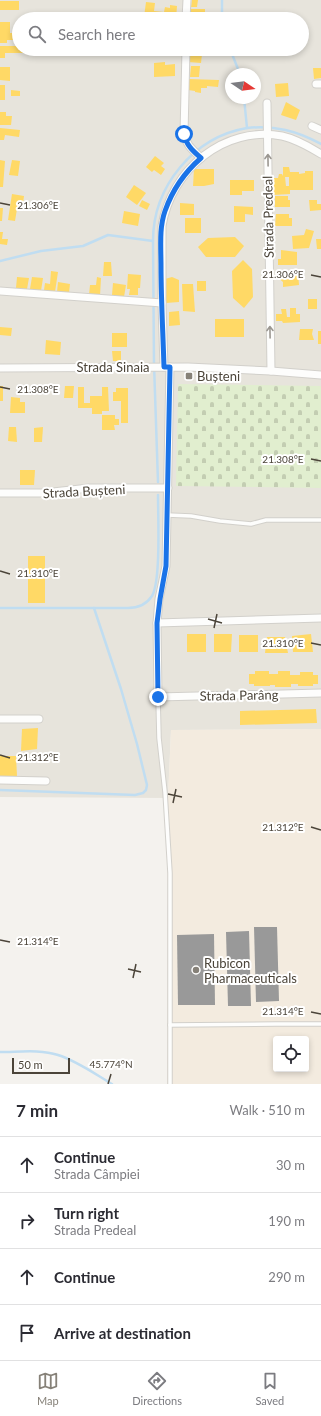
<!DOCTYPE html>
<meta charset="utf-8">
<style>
body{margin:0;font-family:Lato,sans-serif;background:#f7f7f7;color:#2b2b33}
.controls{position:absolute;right:12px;bottom:12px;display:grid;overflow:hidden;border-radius:4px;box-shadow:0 2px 6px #0003}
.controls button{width:36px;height:36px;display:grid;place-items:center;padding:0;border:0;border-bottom:1px solid #e1e1e2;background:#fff;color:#2b2b33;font:20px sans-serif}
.compass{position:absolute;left:225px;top:68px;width:36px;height:36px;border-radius:50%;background:#fff;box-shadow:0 2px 6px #0003;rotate:103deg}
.scale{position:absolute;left:12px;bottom:10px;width:58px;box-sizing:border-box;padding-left:4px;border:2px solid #4b4439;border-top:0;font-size:11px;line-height:14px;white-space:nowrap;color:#4b4439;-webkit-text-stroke:3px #fff;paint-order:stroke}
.stop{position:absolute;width:12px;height:12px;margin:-9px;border:3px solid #1a73e8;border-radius:50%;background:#fff}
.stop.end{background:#1a73e8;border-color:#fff;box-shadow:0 1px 4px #0008}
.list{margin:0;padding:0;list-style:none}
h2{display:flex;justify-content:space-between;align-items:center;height:52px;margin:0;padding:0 16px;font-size:17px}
h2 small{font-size:13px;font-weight:400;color:#7c7c81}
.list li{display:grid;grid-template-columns:26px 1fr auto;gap:12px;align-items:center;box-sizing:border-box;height:56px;padding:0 16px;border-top:1px solid #e1e1e2}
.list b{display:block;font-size:15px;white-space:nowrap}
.list p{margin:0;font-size:13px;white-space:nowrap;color:#7c7c81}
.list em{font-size:13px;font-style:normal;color:#7c7c81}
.icon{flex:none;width:22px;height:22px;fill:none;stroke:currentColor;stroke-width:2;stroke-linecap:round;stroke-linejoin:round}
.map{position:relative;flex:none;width:321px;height:1084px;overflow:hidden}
.search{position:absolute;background:#fff;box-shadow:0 2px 6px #0003;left:12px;right:12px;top:12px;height:44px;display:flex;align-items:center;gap:10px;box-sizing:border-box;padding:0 14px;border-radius:22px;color:#7c7c81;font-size:15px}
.sheet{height:276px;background:#fff}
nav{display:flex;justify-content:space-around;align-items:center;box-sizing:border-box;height:56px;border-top:1px solid #e1e1e2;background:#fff;font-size:11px;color:#7c7c81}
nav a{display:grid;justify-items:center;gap:2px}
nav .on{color:#868178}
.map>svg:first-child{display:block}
.residential{fill:#e7e4dc;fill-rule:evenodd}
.commercial{fill:#f3ebdf;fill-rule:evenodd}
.cemetery{fill:url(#cemetery-stones)}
.homes{fill:#ffd966;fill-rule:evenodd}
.industry{fill:#999}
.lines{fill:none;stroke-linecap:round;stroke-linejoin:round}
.stream{stroke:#c0ddf1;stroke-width:2.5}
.lane-casing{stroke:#d2d0cb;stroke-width:5.5}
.street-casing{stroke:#d2d0cb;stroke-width:9}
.lane{stroke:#fdfdfc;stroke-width:3.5}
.street{stroke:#fdfdfc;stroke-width:7}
.oneway{stroke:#9b9791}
.route{stroke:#1a73e8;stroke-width:5}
.ticks{fill:none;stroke:#4b4439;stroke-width:1.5}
.poi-dot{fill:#868178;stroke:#fff;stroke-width:1.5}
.labels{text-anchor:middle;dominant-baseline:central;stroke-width:4;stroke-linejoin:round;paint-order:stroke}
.street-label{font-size:13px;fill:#4b4439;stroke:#fff}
.poi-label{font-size:13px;fill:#4b4439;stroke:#fff;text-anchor:start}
.ticks-label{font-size:10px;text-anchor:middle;fill:#4b4439;stroke:#fff;stroke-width:4;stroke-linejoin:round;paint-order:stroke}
</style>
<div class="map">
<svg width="321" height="1084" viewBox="0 0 321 1084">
<defs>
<pattern id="cemetery-stones" width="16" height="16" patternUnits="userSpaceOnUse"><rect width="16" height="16" fill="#e1eecf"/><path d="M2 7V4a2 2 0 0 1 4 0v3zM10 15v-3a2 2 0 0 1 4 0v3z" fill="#c3cdb2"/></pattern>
</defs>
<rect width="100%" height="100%" fill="#f4f2ee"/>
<!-- residential -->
<path class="residential" d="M 0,0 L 321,0 L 321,729 L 171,730 L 168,798 L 0,797 ZM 19,19 L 302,19 L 302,49 L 19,49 ZM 231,74 L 255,74 L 255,98 L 231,98 Z"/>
<!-- commercial -->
<path class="commercial" d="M 321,729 L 321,1084 L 167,1084 L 168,798 L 171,730 ZM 276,1039 L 306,1039 L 306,1069 L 276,1069 Z"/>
<!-- cemetery -->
<polygon class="cemetery" points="178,384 321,386 321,488 176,486"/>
<!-- homes -->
<g class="homes">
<polygon points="192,0 198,0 197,7 191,7"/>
<rect x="0" y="1" width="19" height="9"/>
<polygon points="146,2 155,3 154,11 164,12 165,7 170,8 170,5 177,6 176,19 144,17"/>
<rect x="191" y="9" width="14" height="10"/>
<polygon points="0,22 10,22 10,33 16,33 16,36 18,36 18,40 7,40 7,43 0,43"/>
<polygon points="0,46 19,46 19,49 23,49 23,53 5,53 5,58 0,58"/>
<polygon points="189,51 194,51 194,54 202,54 201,63 188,62"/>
<polygon points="165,62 165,65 175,64 175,76 154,77 154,63"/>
<polygon points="191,66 200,66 199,77 190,77"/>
<polygon points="0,67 10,67 10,81 0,80"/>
<polygon points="313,68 321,68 321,78 314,79"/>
<polygon points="189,79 219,80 218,87 207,86 207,88 201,88 201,93 195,92 195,91 188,90"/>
<polygon points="288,83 289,96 276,97 275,84"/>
<rect x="0" y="85" width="5" height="15"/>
<polygon points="11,90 20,91 20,96 11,96"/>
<polygon points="286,102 300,110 296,120 281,115"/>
<polygon points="0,112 6,112 6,116 12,116 11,125 0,125"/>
<polygon points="0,128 20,130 19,137 5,135 4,140 0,140"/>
<polygon points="155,156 164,163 161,166 165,169 161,175 154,170 152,172 146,167"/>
<polygon points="0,160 5,161 3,187 0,187"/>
<polygon points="12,160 20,161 18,176 9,175"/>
<path d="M 283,167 L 289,167 L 290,172 L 299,172 L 299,174 L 305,173 L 305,171 L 313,171 L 313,190 L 290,190 L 290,194 L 273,195 L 274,178 L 278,178 L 279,174 L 282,174 L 283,176 ZM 285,177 L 289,177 L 289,186 L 286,186 Z"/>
<polygon points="194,169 214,169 214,184 204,186 193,186"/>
<polygon points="230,180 254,180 254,191 242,191 242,195 230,195"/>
<polygon points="134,185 146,193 137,205 126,197"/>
<polygon points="12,194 24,196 22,210 17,209 15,221 8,220"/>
<polygon points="275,196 288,196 288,200 290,200 290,207 275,207"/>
<polygon points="142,200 150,204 147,210 139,206"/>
<polygon points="309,200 317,200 317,204 321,204 321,210 310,211"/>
<polygon points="180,203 194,204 194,215 180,215"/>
<polygon points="234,206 253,207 253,215 245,214 245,222 234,222"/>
<polygon points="0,208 3,208 2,221 0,221"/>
<polygon points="124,211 140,214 138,226 122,223"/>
<polygon points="276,214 289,214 289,218 292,218 292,226 275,226"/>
<rect x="185" y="218" width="16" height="15"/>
<polygon points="306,229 314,231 309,248 293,249 292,236 304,235"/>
<polygon points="0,232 3,232 2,239 8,239 7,245 0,244"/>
<polygon points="235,237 244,246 235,257 206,257 198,247 208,238"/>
<polygon points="316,239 321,239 321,249 317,249"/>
<polygon points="281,250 297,252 297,265 278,265 278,259 281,259"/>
<polygon points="243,260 252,269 253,297 244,308 233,298 232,271"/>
<polygon points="104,262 111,262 112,276 103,276"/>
<polygon points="51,271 58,272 55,292 44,290 45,283 50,284"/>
<polygon points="279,272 298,272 299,285 283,287 283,282 277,277"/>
<polygon points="128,274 141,275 140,288 138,288 138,295 129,295 130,289 127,289"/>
<polygon points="17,277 29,278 27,289 16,288"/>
<polygon points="32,277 43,278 41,291 30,289"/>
<polygon points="97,277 101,278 100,296 89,295 90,285 96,285"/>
<polygon points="172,277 179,280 179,302 166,303 165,279"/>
<rect x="197" y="281" width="9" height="10"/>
<polygon points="58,282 70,284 69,293 57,292"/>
<polygon points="113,283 126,285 124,297 112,295"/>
<polygon points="182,284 193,284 195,312 183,311"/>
<rect x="308" y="299" width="9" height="10"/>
<polygon points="290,308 296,308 296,314 300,314 300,322 283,323 282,321 276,321 276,314 282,314 281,309 286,309 287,317 290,317"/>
<polygon points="179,311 180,325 169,326 169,312"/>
<rect x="215" y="319" width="29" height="18"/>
<polygon points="0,327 12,328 11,336 0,335"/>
<polygon points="300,329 313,329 312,334 314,340 299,340"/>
<rect x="318" y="331" width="3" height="13"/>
<rect x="112" y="333" width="15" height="14"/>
<polygon points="46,340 61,342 60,355 45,354"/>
<polygon points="112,351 121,351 121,361 113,361"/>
<rect x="0" y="386" width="3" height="15"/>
<polygon points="65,386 74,386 73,398 64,398"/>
<polygon points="78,387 84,387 84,403 90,403 90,396 102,396 102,387 108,387 109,411 102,411 102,414 92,414 92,408 78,408"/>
<polygon points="116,388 128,388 128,423 121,423 121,401 113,401 113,392 116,392"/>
<polygon points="11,397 20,398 20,402 25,402 25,413 10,413"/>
<polygon points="102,415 115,415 115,419 119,419 119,425 114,425 115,430 102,430"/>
<polygon points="9,427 16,427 17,442 8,441"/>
<polygon points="43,427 42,442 34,442 34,428"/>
<polygon points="20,470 35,470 34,485 20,485"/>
<rect x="28" y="556" width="17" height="47"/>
<rect x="187" y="634" width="19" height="18"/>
<polygon points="214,634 232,634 231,652 214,652"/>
<polygon points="311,634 313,652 293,652 292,636"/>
<rect x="239" y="635" width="19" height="17"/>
<polygon points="267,637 285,637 288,653 265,653"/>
<polygon points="255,671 269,671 269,674 278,674 278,671 290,671 290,675 300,675 300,672 313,672 313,675 318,675 318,684 313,684 313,686 298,686 298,684 291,684 291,687 275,687 275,685 270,685 270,686 254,686 254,684 249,684 249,674 255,674"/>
<polygon points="316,709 317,723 240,725 240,711"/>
<polygon points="38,728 37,749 21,751 22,729"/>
<polygon points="0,756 16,756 17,776 0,776"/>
</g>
<!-- industry -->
<g class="industry">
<polygon points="254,927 277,927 279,1001 256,1002"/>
<polygon points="249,931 251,1006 228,1006 226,932"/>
<polygon points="214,934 215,1005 178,1005 177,935"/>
</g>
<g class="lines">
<!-- stream -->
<g class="stream">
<polyline points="222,19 222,0"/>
<polyline points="230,49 240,74"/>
<path d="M 247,128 C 275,125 297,131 321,144"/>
<polyline points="153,241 154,364 158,482"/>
<path d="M 0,261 L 41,251 L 83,246 L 108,235 L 153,241 C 153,186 194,137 247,128 L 244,98"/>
<path d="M 0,608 L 128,608 C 138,608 146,605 152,596 C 161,581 158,516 158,495"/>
<polyline points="0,790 135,795 143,793 146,790 147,785 137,744 121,689 94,608"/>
<path d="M 0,1052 C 19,1052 40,1049 58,1055 C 77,1061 95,1074 112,1084"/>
</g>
<defs>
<g id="lane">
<polyline points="167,515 191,516 220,521 251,524 266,520 321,520"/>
<polyline points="158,697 159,738 165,792 170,873 170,1084"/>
<polyline points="170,1025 276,1024 321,1024"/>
</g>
<g id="street">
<polyline points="186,19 187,0"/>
<path d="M 186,49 L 184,134 C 186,145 193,150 201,158"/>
<polyline points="316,84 321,84"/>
<polyline points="267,103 271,371"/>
<polyline points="312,126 321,130"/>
<polyline points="0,291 162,303"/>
<path d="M 164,367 L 162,303 L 162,226 C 171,170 224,125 282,136 C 296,139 308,146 321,154"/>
<polyline points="170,367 166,566 159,599 157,623 158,697 321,693"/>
<polyline points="0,368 188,367 271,371 321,375"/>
<polyline points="0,493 44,493 89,488 168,488"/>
<polyline points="157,623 321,618"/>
<polyline points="0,719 39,719"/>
<polyline points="0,780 46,781"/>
</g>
</defs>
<!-- lane casing -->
<use href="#lane" class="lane-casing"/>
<!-- street casing -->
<use href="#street" class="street-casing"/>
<!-- lane -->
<use href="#lane" class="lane"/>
<!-- street -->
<use href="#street" class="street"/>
</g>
<!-- one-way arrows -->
<defs><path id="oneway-shaft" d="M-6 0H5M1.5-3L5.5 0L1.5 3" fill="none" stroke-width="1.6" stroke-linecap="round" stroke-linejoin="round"/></defs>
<g class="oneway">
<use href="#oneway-shaft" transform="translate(268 160) rotate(-91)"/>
<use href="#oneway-shaft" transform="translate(270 332) rotate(-91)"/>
</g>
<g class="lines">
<!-- route -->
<path class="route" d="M 158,697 L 157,623 L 160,599 L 166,566 L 170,367 L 164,367 C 163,333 161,299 161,266 C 161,247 159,228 165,211 C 172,191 185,172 201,158 C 193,151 186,145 184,134"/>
</g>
<!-- ticks -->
<path class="ticks" d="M 0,203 L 10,205M 311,275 L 321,277M 0,387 L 10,389M 311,459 L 321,461M 0,571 L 10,574M 208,619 L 222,623M 214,628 L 217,614M 311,643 L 321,645M 0,755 L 10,758M 168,794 L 182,797M 173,803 L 176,789M 311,827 L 321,830M 0,940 L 10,942M 128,969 L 141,972M 133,978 L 136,964M 311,1012 L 321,1014M 108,1084 L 111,1074"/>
<!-- markers -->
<g class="poi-dot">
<rect x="185" y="372" width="8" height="8" rx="2"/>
<circle cx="196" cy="970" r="4"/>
</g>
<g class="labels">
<!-- street labels -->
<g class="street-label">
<text transform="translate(268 217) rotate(-91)">Strada Predeal</text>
<text x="113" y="367">Strada Sinaia</text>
<text transform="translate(84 491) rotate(-3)">Strada Bușteni</text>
<text transform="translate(239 695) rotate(-1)">Strada Parâng</text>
</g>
<!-- poi labels -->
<g class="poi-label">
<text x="197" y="376">Bușteni</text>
<text x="204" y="963">Rubicon<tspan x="204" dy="15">Pharmaceuticals</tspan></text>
</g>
</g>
<g class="ticks-label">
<text x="38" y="209">21.306°E</text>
<text x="283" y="278">21.306°E</text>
<text x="38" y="393">21.308°E</text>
<text x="283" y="463">21.308°E</text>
<text x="38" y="577">21.310°E</text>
<text x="283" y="647">21.310°E</text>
<text x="38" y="761">21.312°E</text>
<text x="283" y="831">21.312°E</text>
<text x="38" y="945">21.314°E</text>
<text x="283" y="1015">21.314°E</text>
<text x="111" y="1068">45.774°N</text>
</g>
</svg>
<div class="controls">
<button><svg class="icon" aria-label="locate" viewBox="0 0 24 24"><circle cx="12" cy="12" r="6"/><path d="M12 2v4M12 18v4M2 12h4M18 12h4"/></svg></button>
</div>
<svg class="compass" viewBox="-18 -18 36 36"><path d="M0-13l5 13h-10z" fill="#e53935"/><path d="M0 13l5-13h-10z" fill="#7c7c81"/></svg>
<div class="scale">50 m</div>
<div class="stop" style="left:184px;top:134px"></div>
<div class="stop end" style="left:158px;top:697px"></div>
<div class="search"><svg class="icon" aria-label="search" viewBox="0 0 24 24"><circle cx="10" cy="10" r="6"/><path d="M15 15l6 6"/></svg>Search here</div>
</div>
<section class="sheet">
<h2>7 min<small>Walk · 510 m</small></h2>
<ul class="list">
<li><svg class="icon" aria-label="ahead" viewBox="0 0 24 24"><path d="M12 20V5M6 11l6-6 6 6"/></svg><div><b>Continue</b><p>Strada Câmpiei</p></div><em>30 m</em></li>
<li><svg class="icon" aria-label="right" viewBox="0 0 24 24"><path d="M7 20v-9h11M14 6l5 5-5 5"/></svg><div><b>Turn right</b><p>Strada Predeal</p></div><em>190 m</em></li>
<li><svg class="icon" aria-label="ahead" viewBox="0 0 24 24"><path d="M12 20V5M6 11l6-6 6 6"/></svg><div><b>Continue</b></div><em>290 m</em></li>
<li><svg class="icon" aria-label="arrive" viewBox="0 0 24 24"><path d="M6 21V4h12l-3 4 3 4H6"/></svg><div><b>Arrive at destination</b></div></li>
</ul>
</section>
<nav>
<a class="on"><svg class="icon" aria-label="map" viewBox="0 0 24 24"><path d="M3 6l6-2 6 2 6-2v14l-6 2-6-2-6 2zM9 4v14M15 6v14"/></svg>Map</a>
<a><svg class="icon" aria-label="directions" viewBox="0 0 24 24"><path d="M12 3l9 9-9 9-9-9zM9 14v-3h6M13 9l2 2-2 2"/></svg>Directions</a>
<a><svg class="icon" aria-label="saved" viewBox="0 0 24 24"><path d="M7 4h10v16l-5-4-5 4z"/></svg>Saved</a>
</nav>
